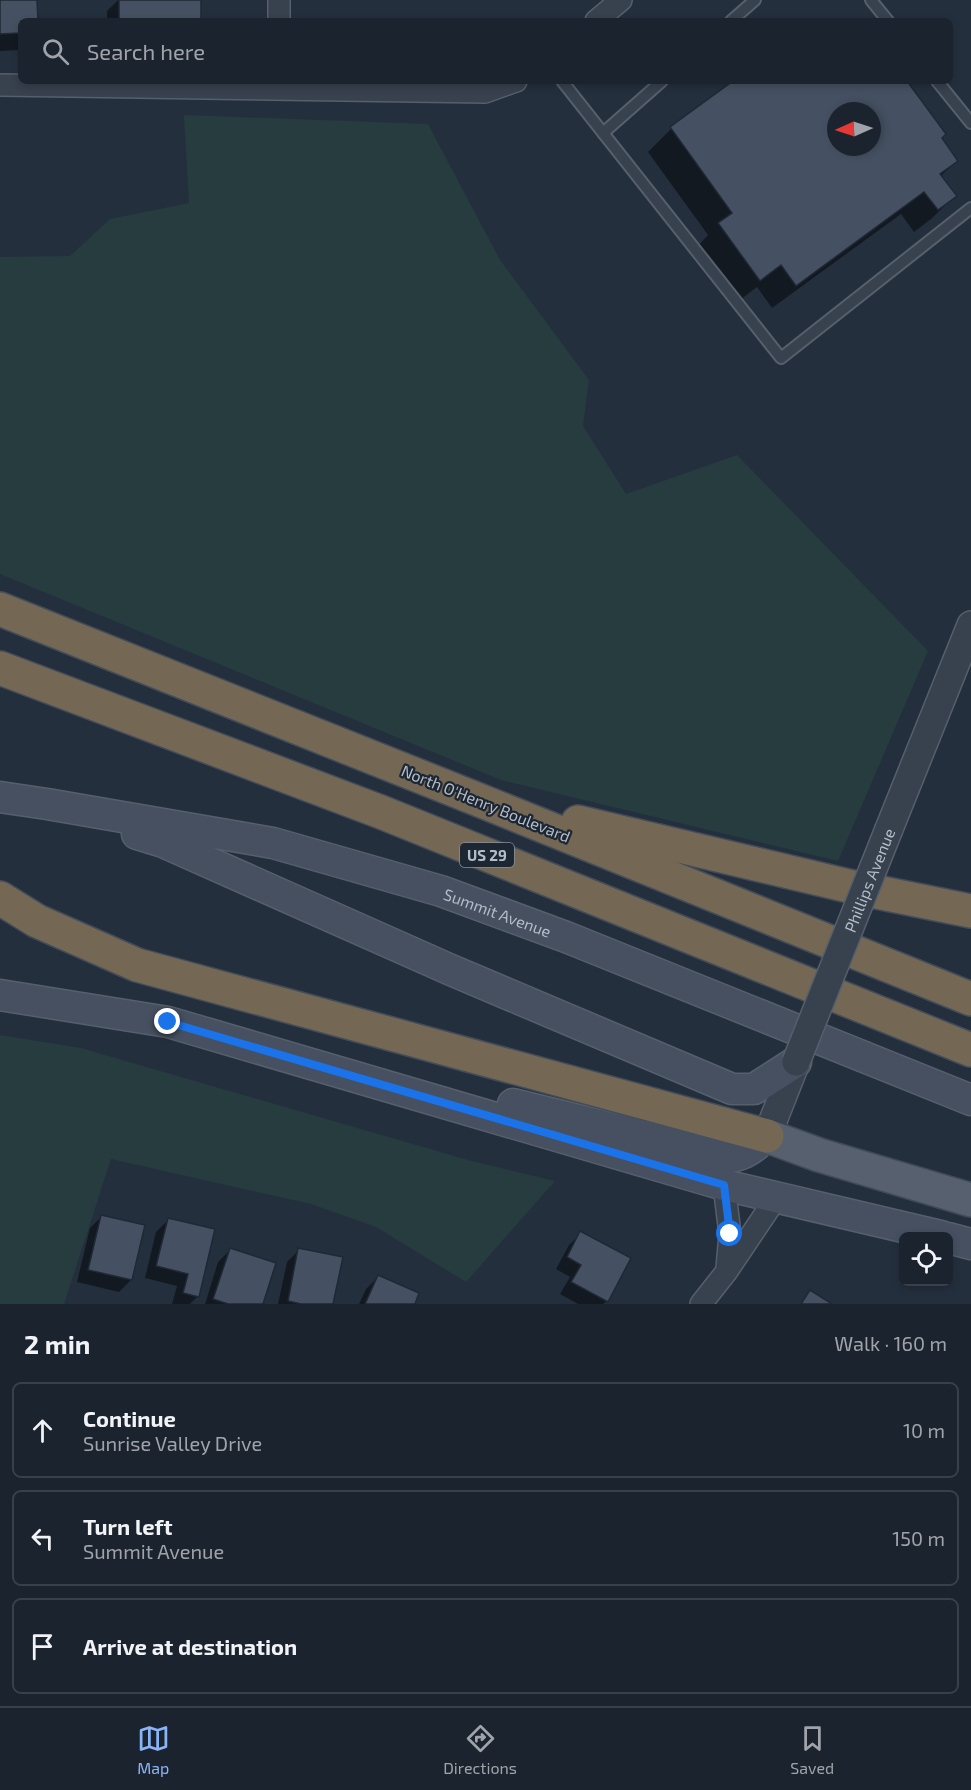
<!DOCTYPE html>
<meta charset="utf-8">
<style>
body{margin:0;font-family:"Exo 2",sans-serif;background:#282f3a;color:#f1f3f6}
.controls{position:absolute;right:18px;bottom:18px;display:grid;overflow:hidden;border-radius:9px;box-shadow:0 3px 9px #0003}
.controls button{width:54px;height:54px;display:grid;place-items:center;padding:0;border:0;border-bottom:2px solid #39404a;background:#1b232e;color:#f1f3f6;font:30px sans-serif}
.compass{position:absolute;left:827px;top:102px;width:54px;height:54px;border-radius:50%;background:#1b232e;box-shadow:0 3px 9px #0003;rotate:267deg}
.stop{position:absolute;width:18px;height:18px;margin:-14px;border:4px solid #1a73e8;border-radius:50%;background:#fff}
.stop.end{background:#1a73e8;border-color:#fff;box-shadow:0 2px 6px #0008}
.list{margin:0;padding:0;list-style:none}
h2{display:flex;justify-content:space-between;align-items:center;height:78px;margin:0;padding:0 24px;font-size:26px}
h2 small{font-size:20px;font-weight:400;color:#a0a4aa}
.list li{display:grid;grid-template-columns:39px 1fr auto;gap:18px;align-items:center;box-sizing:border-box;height:96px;margin:0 12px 12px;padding:0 12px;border:2px solid #39404a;border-radius:9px}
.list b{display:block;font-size:22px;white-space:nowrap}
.list p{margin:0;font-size:20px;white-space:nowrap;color:#a0a4aa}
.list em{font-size:20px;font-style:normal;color:#a0a4aa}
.icon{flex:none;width:33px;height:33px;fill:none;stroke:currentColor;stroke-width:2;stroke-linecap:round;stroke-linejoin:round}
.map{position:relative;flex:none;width:971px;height:1304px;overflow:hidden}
.search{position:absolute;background:#1b232e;box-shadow:0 3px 9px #0003;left:18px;right:18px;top:18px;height:66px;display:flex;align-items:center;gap:15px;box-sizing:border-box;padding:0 21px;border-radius:9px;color:#a0a4aa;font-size:22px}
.sheet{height:402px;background:#1b232e}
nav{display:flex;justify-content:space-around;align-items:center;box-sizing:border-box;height:84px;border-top:2px solid #39404a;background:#1b232e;font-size:16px;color:#a0a4aa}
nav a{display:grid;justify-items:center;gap:3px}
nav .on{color:#8ab4f8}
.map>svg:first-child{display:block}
.green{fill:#263c3f}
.shadow{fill:#0007;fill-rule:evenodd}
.building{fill:#455162;stroke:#1f2835;stroke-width:1.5;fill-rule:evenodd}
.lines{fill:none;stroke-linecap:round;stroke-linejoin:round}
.service-casing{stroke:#565f6c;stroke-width:14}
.minor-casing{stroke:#565f6c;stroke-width:24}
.tertiary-casing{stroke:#565f6c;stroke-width:30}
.secondary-casing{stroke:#565f6c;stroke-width:33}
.primary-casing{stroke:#414a57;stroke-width:36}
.motorway-casing{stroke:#434c59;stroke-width:36}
.service{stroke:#38414e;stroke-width:10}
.minor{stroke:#38414e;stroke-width:21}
.tertiary{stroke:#38414e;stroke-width:27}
.secondary{stroke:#465061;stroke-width:30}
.primary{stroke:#56606e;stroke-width:33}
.motorway{stroke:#746855;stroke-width:33}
.tertiary-bridge-casing{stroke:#565f6c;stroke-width:30;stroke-linecap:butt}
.tertiary-bridge{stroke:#38414e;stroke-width:27}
.route{stroke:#1a73e8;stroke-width:8}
.labels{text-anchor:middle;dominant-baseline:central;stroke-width:4.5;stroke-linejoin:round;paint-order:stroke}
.shield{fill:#1d2633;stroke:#878f9c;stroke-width:1.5}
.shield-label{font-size:15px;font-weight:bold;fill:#b4bcc9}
.street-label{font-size:16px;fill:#b4bcc9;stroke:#1d2633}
</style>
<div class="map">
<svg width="971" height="1304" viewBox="0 0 971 1304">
<rect width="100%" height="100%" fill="#242f3e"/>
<!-- green -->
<g class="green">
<polygon points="184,115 428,124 500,260 589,380 583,426 626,494 737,455 928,651 838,861 501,780 0,574 0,257 70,256 110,219 189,203"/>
<polygon points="0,1035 81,1048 468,1160 555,1181 466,1282 376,1227 311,1204 111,1159 64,1304 0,1304"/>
</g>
<!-- shadow -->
<g class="shadow">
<polygon points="0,0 36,0 36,21 21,21 21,48 19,50 0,51"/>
<polygon points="118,0 200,0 199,21 107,21 107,11"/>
<path d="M 736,81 L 905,81 L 940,138 L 956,161 L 941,176 L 955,196 L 931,219 L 914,232 L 901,214 L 772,308 L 757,287 L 736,303 L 696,248 L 708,235 L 648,152 L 671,129 ZM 836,111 L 872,111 L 872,147 L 836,147 Z"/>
<polygon points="102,1216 131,1280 119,1292 77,1282 90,1228"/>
<polygon points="168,1220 198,1296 190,1304 172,1304 177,1286 145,1278 156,1232"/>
<polygon points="581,1233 607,1301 603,1304 578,1304 560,1294 570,1277 556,1269 569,1245"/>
<polygon points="230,1250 261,1304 205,1304 218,1262"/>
<polygon points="299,1250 332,1304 278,1304 287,1262"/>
<polygon points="378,1277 413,1304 359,1304 366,1289"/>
</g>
<!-- building -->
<g class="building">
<polygon points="0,0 37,0 38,21 21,21 21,33 0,34"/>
<rect x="119" y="0" width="82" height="21"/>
<path d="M 733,81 L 907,81 L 946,134 L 942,138 L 958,161 L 940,174 L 957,196 L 938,210 L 924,192 L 796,286 L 781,265 L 760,281 L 718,223 L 732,213 L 670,127 ZM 836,111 L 872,111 L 872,147 L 836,147 Z"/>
<polygon points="101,1215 145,1225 132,1280 88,1270"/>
<polygon points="168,1218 215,1229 199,1297 183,1293 188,1274 156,1266"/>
<polygon points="580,1231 631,1258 608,1302 571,1282 581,1265 567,1257"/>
<polygon points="230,1248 276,1263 263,1304 228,1304 213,1299"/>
<polygon points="298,1248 343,1257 333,1304 301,1304 288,1301"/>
<polygon points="378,1275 419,1293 415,1304 365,1304"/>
<polygon points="810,1290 832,1304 801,1304"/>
</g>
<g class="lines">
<defs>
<g id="service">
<polyline points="871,0 888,21"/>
<polyline points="731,21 755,0"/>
<polyline points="562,81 781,358 971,208"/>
<polyline points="937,81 971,123"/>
<polyline points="603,133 662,81"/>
</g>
<g id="minor">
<polyline points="279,21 279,0"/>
<polyline points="596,21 621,0"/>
<polyline points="0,85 485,92 516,81"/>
<polyline points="724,1185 730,1234 727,1268"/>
<polyline points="701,1304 727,1271 776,1198"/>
</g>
<g id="tertiary">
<polyline points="889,829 971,625"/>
<polyline points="767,1136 796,1062"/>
</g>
<g id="secondary">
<path id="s1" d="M 0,797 L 47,804 L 273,843 L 441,891 L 566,937 L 971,1100"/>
<polyline points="137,834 163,842 451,970 732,1089 754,1089 796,1062"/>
<polyline points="0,995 168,1022 724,1185 941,1236"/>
<path d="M 513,1104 L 730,1157 C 746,1155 755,1146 767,1136"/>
<polyline points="948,1238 971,1244"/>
</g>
<polyline id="primary" points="767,1136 819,1155 971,1200"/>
<g id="motorway">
<polyline points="0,609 474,798 971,999"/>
<polyline points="0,668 381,812 971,1050"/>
<polyline points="578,822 857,888 971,911"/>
<polyline points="0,898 37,921 137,965 767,1136"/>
</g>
</defs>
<!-- service casing -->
<use href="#service" class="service-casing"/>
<!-- minor casing -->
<use href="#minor" class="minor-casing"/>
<!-- tertiary casing -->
<use href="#tertiary" class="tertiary-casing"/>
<!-- secondary casing -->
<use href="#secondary" class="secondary-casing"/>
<!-- primary casing -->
<use href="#primary" class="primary-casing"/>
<!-- motorway casing -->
<use href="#motorway" class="motorway-casing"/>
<!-- service -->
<use href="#service" class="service"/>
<!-- minor -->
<use href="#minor" class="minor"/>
<!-- tertiary -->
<use href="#tertiary" class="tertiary"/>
<!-- secondary -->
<use href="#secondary" class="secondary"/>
<!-- primary -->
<use href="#primary" class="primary"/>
<!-- motorway -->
<use href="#motorway" class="motorway"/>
<defs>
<g id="tertiary-bridge">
<path id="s2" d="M 796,1062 L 889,829"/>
</g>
</defs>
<!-- tertiary-bridge casing -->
<use href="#tertiary-bridge" class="tertiary-bridge-casing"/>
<!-- tertiary-bridge -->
<use href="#tertiary-bridge" class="tertiary-bridge"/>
</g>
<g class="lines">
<!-- route -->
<polyline class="route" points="168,1022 724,1185 730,1234"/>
</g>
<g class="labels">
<!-- shield labels -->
<rect class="shield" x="460" y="843" width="54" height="24" rx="4.5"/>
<g class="shield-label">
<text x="487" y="855">US 29</text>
</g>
<!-- street labels -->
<g class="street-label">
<text transform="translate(486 803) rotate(22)">North O'Henry Boulevard</text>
<text stroke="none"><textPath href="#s2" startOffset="196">Phillips Avenue</textPath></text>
<text stroke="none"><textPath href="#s1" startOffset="512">Summit Avenue</textPath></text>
</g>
</g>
</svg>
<div class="controls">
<button><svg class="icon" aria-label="locate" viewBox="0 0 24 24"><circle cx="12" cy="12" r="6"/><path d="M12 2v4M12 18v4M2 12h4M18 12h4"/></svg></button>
</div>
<svg class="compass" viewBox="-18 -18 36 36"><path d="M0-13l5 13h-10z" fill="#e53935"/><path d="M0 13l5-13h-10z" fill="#a0a4aa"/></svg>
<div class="stop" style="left:730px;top:1234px"></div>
<div class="stop end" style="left:168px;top:1022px"></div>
<div class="search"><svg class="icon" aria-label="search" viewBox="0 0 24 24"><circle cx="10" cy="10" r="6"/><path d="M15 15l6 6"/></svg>Search here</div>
</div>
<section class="sheet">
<h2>2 min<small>Walk · 160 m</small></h2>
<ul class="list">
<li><svg class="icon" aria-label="ahead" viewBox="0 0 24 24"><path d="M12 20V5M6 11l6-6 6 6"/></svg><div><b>Continue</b><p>Sunrise Valley Drive</p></div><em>10 m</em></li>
<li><svg class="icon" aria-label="left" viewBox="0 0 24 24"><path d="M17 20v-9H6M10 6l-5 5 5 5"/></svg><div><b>Turn left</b><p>Summit Avenue</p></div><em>150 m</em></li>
<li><svg class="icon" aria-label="arrive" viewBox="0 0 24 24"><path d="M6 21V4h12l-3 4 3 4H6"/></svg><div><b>Arrive at destination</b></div></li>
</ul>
</section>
<nav>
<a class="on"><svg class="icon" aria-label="map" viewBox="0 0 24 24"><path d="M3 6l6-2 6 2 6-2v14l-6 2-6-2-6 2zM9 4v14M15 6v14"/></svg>Map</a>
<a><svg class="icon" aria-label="directions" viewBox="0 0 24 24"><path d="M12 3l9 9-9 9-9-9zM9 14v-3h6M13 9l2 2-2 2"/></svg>Directions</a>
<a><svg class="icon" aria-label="saved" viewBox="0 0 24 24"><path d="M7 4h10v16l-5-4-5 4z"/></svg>Saved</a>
</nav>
